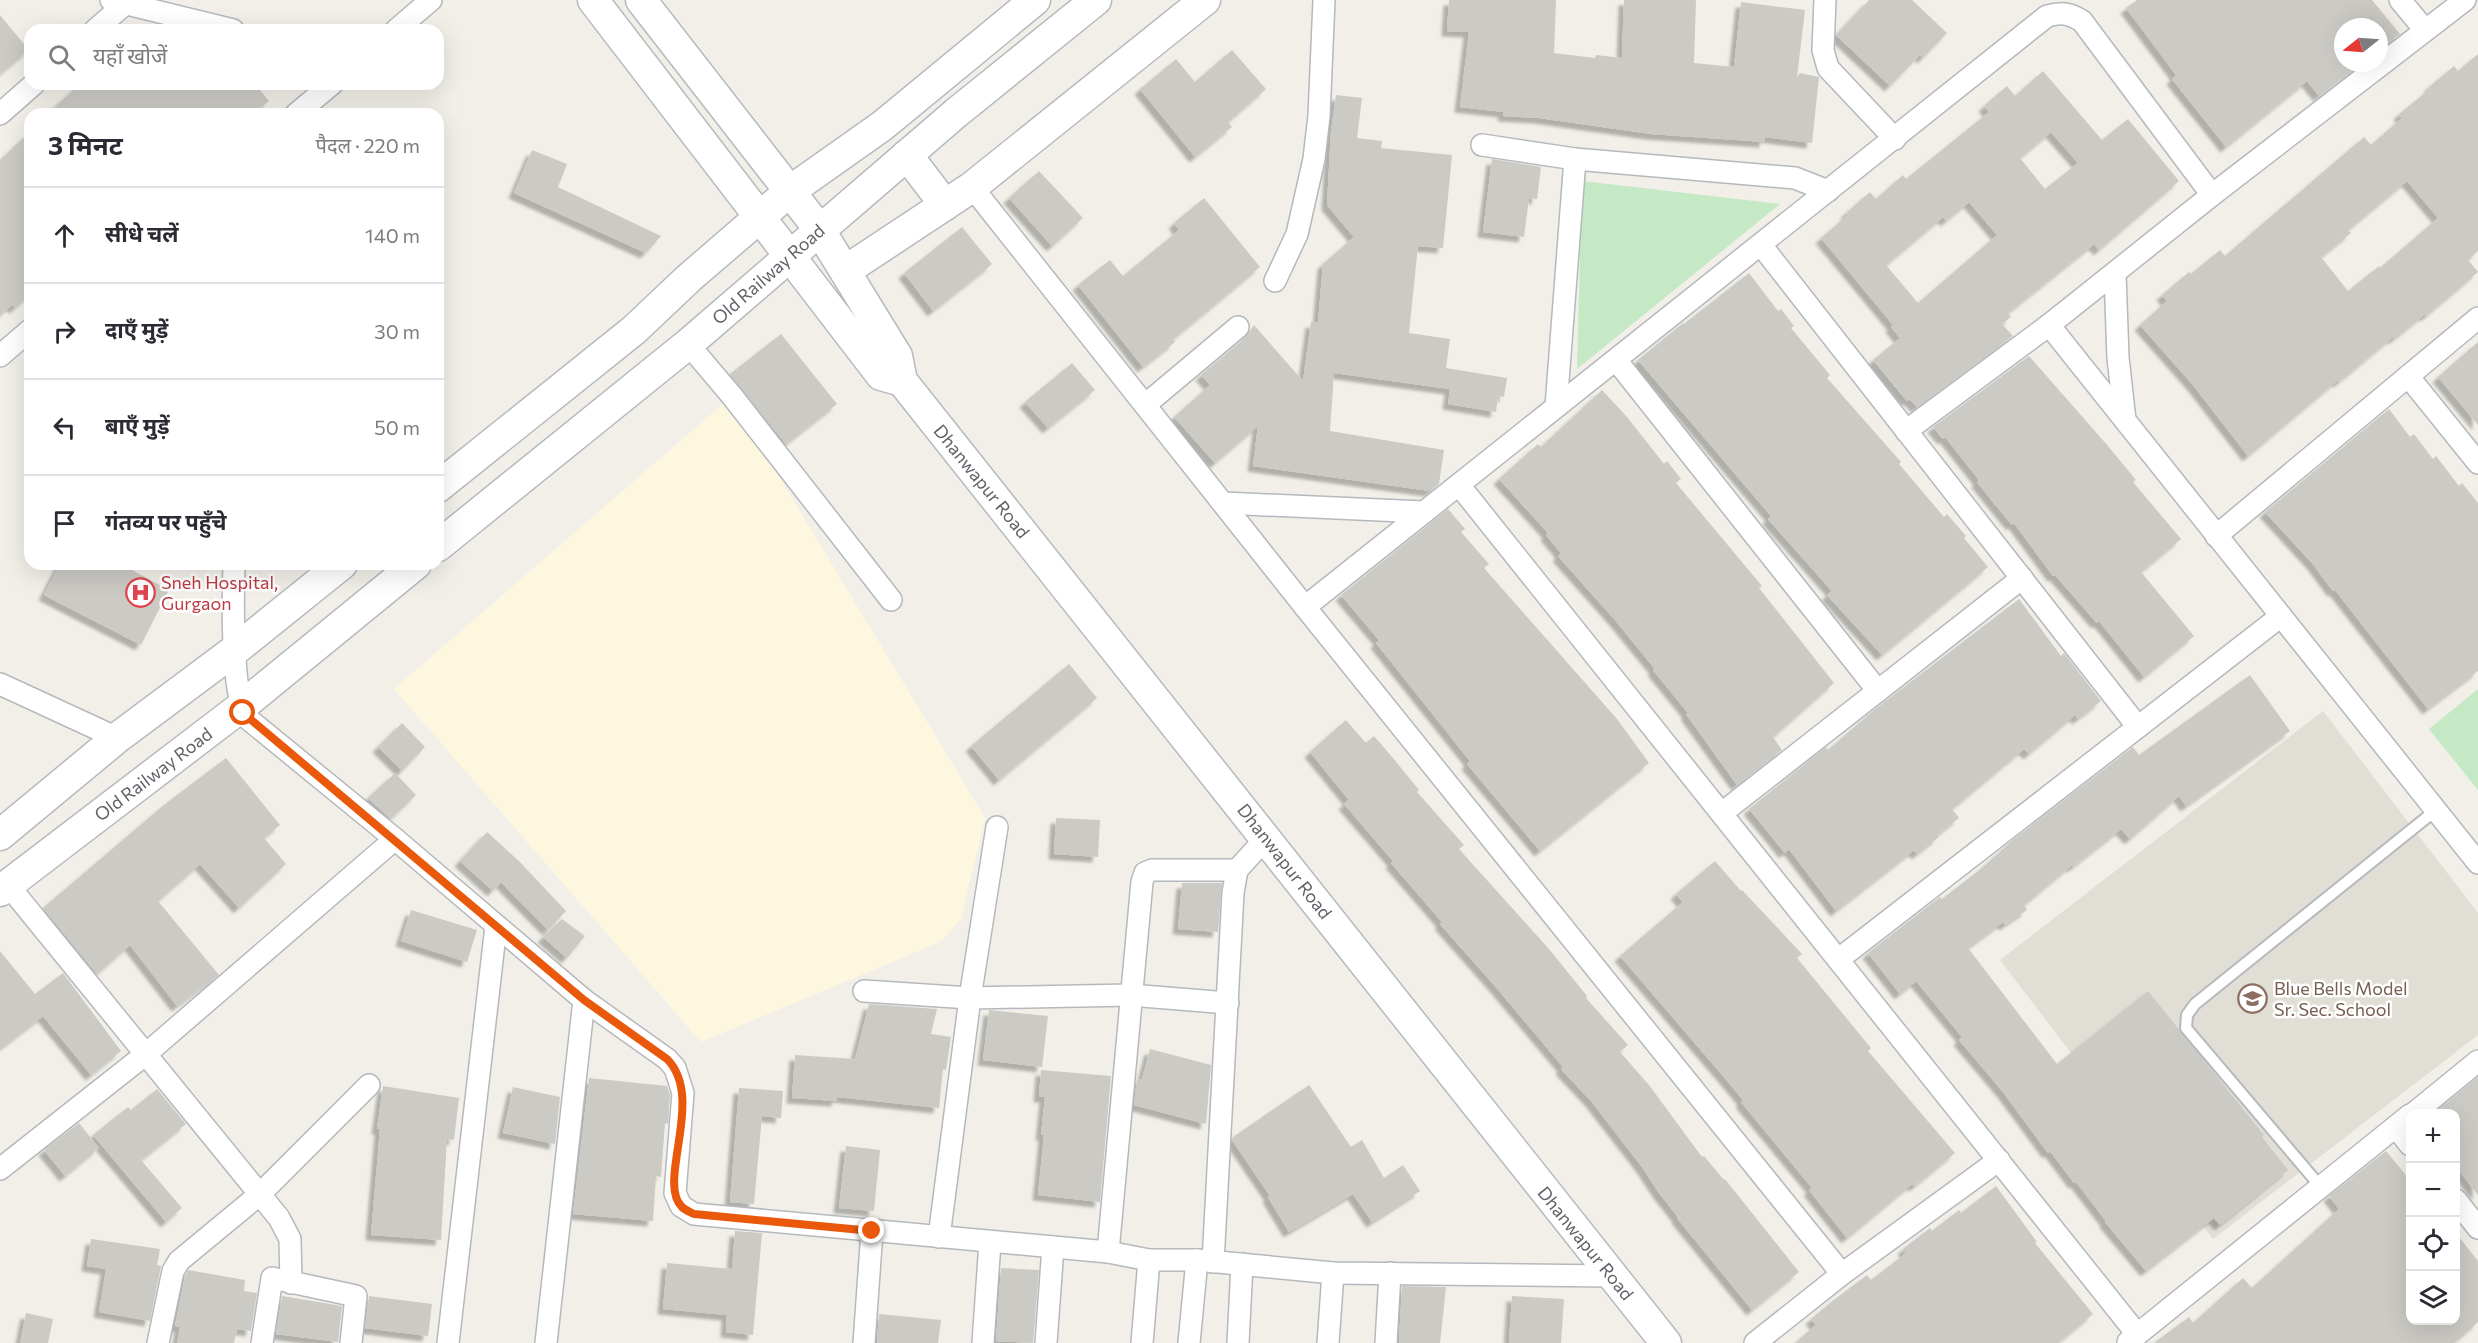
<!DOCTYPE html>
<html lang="hi">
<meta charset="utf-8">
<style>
body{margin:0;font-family:Commissioner,"Noto Sans Devanagari",sans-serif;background:#f7f7f7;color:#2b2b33}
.controls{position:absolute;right:18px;bottom:18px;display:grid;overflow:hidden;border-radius:12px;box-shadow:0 6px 24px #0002}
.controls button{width:54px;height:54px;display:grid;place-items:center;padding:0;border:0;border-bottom:2px solid #e1e1e2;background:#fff;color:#2b2b33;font:30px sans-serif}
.compass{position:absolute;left:2334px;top:18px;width:54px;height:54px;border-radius:50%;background:#fff;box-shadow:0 6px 24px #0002;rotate:253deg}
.stop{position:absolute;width:18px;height:18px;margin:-14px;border:4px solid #ea580c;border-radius:50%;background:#fff}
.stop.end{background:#ea580c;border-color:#fff;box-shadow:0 2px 6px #0008}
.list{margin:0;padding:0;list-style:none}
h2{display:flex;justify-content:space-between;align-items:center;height:78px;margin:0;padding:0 24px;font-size:26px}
h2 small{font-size:20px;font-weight:400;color:#7c7c81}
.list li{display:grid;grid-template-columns:39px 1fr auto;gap:18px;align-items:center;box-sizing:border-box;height:96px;padding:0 24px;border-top:2px solid #e1e1e2}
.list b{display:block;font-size:22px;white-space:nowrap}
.list em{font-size:20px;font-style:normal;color:#7c7c81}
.icon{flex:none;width:33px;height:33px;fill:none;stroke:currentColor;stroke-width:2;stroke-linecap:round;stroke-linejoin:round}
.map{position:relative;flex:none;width:2478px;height:1343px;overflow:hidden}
.search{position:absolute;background:#fff;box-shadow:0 6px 24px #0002;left:24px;top:24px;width:420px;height:66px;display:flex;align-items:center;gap:15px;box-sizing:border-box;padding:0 21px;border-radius:18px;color:#7c7c81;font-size:22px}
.panel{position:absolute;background:#fff;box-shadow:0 6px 24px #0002;left:24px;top:108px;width:420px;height:462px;border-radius:18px}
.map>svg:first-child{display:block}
.commercial{fill:#fef7e0}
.education{fill:#e1ded6}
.green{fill:#c5e8c5}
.building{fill:#cccac5;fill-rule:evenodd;filter:url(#shadow)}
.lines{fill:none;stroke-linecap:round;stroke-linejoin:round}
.lane-casing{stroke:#b5b8bc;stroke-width:14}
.street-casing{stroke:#b5b8bc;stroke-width:24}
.secondary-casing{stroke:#b6babf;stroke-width:33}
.lane{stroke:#fff;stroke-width:10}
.street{stroke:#fff;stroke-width:21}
.secondary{stroke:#fff;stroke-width:30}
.route{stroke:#ea580c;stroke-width:8}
.labels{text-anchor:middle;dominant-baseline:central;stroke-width:5;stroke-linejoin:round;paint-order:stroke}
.street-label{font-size:18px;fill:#5f6368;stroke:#fff}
.health-label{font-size:18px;fill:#be3a42;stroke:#fff;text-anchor:start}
.education-label{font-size:18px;fill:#785e54;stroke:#fff;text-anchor:start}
</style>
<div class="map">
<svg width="2478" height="1343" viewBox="0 0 2478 1343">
<defs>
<filter id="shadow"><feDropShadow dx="-5.5" dy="5.5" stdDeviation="1.5" flood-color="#0004"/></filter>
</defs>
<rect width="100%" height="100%" fill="#f1efe8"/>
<!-- commercial -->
<polygon class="commercial" points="731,397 985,818 961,919 940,942 701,1042 394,689"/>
<!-- education -->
<polygon class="education" points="2323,711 2478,913 2478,1035 2213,1239 2000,960"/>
<!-- green -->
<g class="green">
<polygon points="1582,181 1780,204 1577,369"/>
<polygon points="2478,689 2478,790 2429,729"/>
</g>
<!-- building -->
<g class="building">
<polygon points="1449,0 1556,0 1554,53 1595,58 1596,55 1622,58 1624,0 1696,0 1694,63 1734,67 1741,2 1805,10 1797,77 1800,73 1819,77 1812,143 1765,137 1765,142 1651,134 1539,118 1503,116 1504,112 1460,107 1469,32 1447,31"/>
<polygon points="1869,0 1912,0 1947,33 1923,58 1920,55 1890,86 1836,35"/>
<polygon points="2137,0 2372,0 2400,34 2379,50 2379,27 2343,27 2343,63 2362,63 2319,96 2307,81 2226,147 2172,79 2176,75 2126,8"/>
<polygon points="0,15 29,50 0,74"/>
<polygon points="1232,50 1266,89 1228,122 1232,127 1195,157 1140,89 1176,59 1195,82"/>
<path d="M 2478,54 L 2478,251 L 2468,260 L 2478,272 L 2426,316 L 2425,314 L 2394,339 L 2393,337 L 2339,382 L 2338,380 L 2248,456 L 2193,385 L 2140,325 L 2167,301 L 2162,295 L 2189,272 L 2191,274 L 2220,250 L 2225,256 L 2364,137 L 2371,145 L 2402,118 L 2399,114 L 2430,89 L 2429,87 L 2454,66 L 2458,71 ZM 2407,181 L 2438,218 L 2380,268 L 2379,266 L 2348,291 L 2321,257 L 2351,233 L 2348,230 Z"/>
<path d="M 2043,71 L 2102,140 L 2128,119 L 2179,181 L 2099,250 L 2094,244 L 2008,313 L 2011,317 L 2002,324 L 2013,336 L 1917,407 L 1909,399 L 1907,401 L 1873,360 L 1900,338 L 1891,327 L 1893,325 L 1821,238 L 1848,215 L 1846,213 L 1870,192 L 1876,199 L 1903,175 L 1906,179 L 1989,112 L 1984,106 L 2007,86 L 2015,96 ZM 2051,132 L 2078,163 L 2045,189 L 2020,158 ZM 1969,202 L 1997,235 L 1918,303 L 1886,265 L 1943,217 L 1946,221 Z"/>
<polygon points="80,84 255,84 269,101 254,114 47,114"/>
<polygon points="1336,95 1362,98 1357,138 1382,141 1381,148 1452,155 1443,248 1418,246 1409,333 1450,339 1446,368 1507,378 1504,397 1498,396 1496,412 1448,404 1450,389 1334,373 1330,431 1444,450 1439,484 1430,491 1253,466 1258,426 1215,463 1174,417 1210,385 1201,375 1246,337 1254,325 1303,381 1311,322 1318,323 1323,264 1354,237 1327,205 1331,132"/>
<polygon points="30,132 30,295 15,308 12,305 0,315 0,160"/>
<polygon points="532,150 567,164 558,187 661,236 646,253 514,193"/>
<polygon points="1492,159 1541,167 1537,199 1529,198 1524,237 1483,232"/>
<polygon points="1039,171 1083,218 1052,246 1009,198"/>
<polygon points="1204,198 1260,267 1173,339 1175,342 1143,367 1078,285 1110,260 1123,276 1179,230 1174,223"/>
<polygon points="962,227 992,264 933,311 904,273"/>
<polygon points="1749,273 1778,311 1781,309 1794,326 1791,328 1830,375 1827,378 1901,462 1899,464 1944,517 1947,514 1966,536 1964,538 1988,567 1882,655 1827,595 1832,591 1768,519 1771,516 1638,360 1683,323 1684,324"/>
<polygon points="781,334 837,404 786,444 730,374"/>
<polygon points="2478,342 2478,425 2438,377"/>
<polygon points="2029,356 2108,446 2136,480 2133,482 2181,539 2141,572 2194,636 2144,677 2099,621 2097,623 2055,575 2053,576 2014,523 2012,525 1993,502 1977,482 1979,480 1945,437 1943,439 1933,427"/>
<polygon points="1072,363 1095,390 1048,428 1025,402"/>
<polygon points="1602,390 1627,417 1664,464 1667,461 1681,479 1676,483 1762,586 1759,588 1834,683 1773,737 1782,750 1737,785 1686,714 1688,713 1653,670 1655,669 1615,620 1558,556 1561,553 1546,535 1548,533 1499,479 1538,444 1541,447"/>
<polygon points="2389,409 2410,437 2414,434 2433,459 2436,456 2459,486 2462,483 2478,503 2478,671 2428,709 2335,590 2333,591 2312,563 2265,512"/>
<polygon points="1448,509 1465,529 1461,532 1489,564 1484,568 1617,719 1649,763 1540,851 1467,764 1470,761 1376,643 1379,640 1341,595"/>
<polygon points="60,564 121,564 169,590 141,645 44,595"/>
<polygon points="2019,599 2061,656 2064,653 2101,701 2078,719 2075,715 2029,754 2024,749 1952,809 1959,818 1937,835 1939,837 1917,854 1914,850 1836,911 1789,849 1785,853 1749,809 1826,747 1828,750 1874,710"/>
<polygon points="1069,664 1097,698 999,780 971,746"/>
<polygon points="2250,675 2290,731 2186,806 2179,796 2130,839 2121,829 2073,867 2072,865 2024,905 2027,910 2005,925 2003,922 1968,948 2057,1064 2148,991 2264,1135 2262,1137 2288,1170 2220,1225 2214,1218 2146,1271 2105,1222 2106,1221 2076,1182 2074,1183 2050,1151 2048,1153 2003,1092 1959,1040 1962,1037 1916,981 1900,994 1868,953 1940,897 1942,899 1981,869 2014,839 2133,747 2139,755"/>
<polygon points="1346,720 1366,743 1374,736 1393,758 1419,790 1417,792 1464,845 1459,849 1549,949 1587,996 1586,998 1628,1045 1620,1052 1649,1085 1702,1157 1704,1156 1724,1180 1725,1179 1799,1272 1752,1310 1677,1218 1678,1217 1659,1193 1642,1167 1591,1101 1561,1069 1563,1067 1495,986 1440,924 1442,922 1391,863 1393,861 1344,804 1349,800 1310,752"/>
<polygon points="402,723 425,747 402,771 378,747"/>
<polygon points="226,758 280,825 264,838 286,864 239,908 200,864 158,901 219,975 177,1006 130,945 97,974 43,908 164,805"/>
<polygon points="395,773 416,795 391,819 368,798"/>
<polygon points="1056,818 1100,820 1098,857 1054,854"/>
<polygon points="487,832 519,861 566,911 548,930 501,882 493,891 460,861"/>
<polygon points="1715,861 1741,891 1742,890 1802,954 1797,958 1871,1048 1868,1051 1955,1153 1915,1186 1912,1184 1847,1238 1809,1190 1812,1188 1741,1102 1743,1100 1724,1077 1620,956 1683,902 1676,894"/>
<polygon points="1182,883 1222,883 1218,932 1178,929"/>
<polygon points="411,910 477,930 467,962 401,941"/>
<polygon points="562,919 585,936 567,958 543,937"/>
<polygon points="0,951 35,994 63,973 121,1051 91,1075 43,1016 0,1049"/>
<polygon points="869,1004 937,1009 931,1034 951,1037 946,1070 943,1069 939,1108 837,1097 837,1101 792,1098 795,1055 855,1059"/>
<polygon points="989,1010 1048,1016 1042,1067 983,1060"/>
<polygon points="1150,1049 1211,1065 1206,1124 1134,1105 1137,1079 1142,1079"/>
<polygon points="1041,1070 1111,1076 1100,1202 1038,1195 1044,1135 1041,1135 1045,1097 1039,1097"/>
<polygon points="2478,1077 2478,1195 2456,1167 2456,1113 2434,1113"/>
<polygon points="589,1078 667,1086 670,1094 668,1124 665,1123 661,1177 656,1176 653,1221 573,1214"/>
<polygon points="1309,1085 1351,1147 1362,1140 1384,1178 1403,1165 1420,1191 1372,1222 1353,1194 1289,1232 1268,1197 1270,1196 1232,1140 1233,1137"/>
<polygon points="383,1086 459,1098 454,1140 447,1139 441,1240 371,1235 380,1129 377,1129"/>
<polygon points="513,1087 560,1097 555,1144 503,1133"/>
<polygon points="739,1088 783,1091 781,1118 762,1116 754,1204 730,1202"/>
<polygon points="157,1089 186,1124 141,1160 182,1208 166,1222 93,1135 128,1107 131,1110"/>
<polygon points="79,1123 99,1148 65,1176 44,1150"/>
<polygon points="846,1146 880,1150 874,1211 839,1208"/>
<polygon points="2386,1151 2410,1180 2410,1320 2456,1320 2456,1233 2478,1261 2478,1322 2454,1343 2154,1343 2189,1317 2193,1323 2243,1278 2252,1288 2339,1209 2329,1196"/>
<polygon points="1996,1186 2037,1242 2035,1243 2093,1314 2058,1343 1795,1343 1816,1325 1811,1319 1834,1300 1867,1275 1871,1280 1906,1253 1903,1249 1930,1228 1932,1231 1959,1210 1961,1213"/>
<polygon points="735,1231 762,1233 753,1335 726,1332 727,1315 663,1309 667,1263 732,1269"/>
<polygon points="91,1239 160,1249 157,1265 161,1266 150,1321 99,1312 106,1269 87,1266"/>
<polygon points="1001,1268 1039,1270 1033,1343 996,1341"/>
<polygon points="188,1270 245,1280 244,1291 257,1293 251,1331 237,1329 234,1343 177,1343 180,1327 175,1326 185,1276"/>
<polygon points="1402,1286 1446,1287 1440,1343 1399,1343"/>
<polygon points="282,1296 342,1306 338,1342 276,1334"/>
<polygon points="369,1296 432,1304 428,1336 365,1328"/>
<polygon points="1512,1296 1564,1299 1561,1343 1509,1343"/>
<polygon points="26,1313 53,1319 48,1343 20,1343"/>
<polygon points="879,1314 941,1320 938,1343 877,1343"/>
</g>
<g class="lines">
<defs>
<polyline id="lane" points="2320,1186 2186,1028 2187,1015 2195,1004 2436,810"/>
<g id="street">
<polyline points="111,0 233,30"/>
<polyline points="1825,0 1823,50 1828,68 1895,139"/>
<polyline points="2400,0 2425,30"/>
<polyline points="95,30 125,4"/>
<polyline points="396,30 431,0"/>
<polyline points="0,114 34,84"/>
<polyline points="296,114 332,84"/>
<polyline points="1482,145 1575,159 1795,178 1828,191"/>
<polyline points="972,187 1305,607 1842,1274"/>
<polyline points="1761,245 2138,727"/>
<polyline points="2115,273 2118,358 2125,420"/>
<polyline points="1275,281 1297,234 1314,159 1319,116 1324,0"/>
<polyline points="2049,325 2478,863"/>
<polyline points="688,344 732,396 891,600"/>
<polyline points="0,356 30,330"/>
<polyline points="1616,360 1878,691"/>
<polyline points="2408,376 2478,463"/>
<polyline points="1145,405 1238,327"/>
<polyline points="1556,407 1575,159"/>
<polyline points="1906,431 2049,325 2212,195 2465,0"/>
<polyline points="1459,485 2137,1334"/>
<polyline points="1223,503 1424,512"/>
<polyline points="2216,536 2478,318"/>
<path d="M 234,564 C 233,596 231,694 247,718 L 395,839 L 584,1000 L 667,1059 L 675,1068 L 683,1093 L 675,1193 L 681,1206 L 694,1214 L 1108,1252 L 1149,1260 L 1197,1260 L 1333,1273 L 1611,1276"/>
<path d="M 1305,607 L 2047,16 C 2061,12 2069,13 2082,21 L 2212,195"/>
<polyline points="0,684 117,738"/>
<polyline points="1722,813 2022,578"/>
<polyline points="8,885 279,1218 290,1239 291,1283"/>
<polyline points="1839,959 2281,616"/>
<polyline points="864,991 970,998 1130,995 1228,1003"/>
<polyline points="2413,1114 2478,1061"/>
<polyline points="2396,1127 2410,1145"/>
<polyline points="0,1169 146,1054 395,839"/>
<polyline points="2456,1200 2478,1228"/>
<polyline points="939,1237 970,998 997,827"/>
<polyline points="1108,1252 1142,882 1145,873 1152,870 1237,870"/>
<polyline points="1213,1262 1233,893 1237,870 1266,838"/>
<polyline points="2128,1342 2410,1115"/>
<polyline points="158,1343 173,1271 179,1261 260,1194 369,1085"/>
<polyline points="262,1343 272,1278 356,1296 351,1343"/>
<polyline points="448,1343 496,926"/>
<polyline points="546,1343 584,1000"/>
<polyline points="864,1343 872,1231"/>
<polyline points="983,1343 990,1242"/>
<polyline points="1046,1343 1053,1247"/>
<polyline points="1142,1343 1149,1260"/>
<polyline points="1189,1343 1197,1260"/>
<polyline points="1238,1343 1242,1264"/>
<polyline points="1328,1343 1333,1273"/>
<polyline points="1386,1343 1390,1273"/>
<polyline points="1755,1343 1842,1274 1999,1160"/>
</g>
<g id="secondary">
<polyline points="593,0 881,375 902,381"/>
<polyline points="641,0 819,229 897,356 902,381 1666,1343"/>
<polyline points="907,155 945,205"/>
<polyline points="845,271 972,187 1205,0"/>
<polyline points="438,487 634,330 689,278 790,191 882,126 1035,0"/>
<polyline points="438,546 688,344 956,113 1096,0"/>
<polyline points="0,835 117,738 235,650 342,564"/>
<polyline points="0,891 241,707 416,564"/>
</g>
</defs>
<!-- lane casing -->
<use href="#lane" class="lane-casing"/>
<!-- street casing -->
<use href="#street" class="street-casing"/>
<!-- secondary casing -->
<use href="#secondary" class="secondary-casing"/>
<!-- lane -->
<use href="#lane" class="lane"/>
<!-- street -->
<use href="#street" class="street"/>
<!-- secondary -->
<use href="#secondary" class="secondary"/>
</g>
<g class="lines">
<!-- route -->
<path class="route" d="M 243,713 L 584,1000 L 667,1059 C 706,1098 656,1182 682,1207 C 685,1210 690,1212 694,1214 L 872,1231"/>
</g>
<!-- icons -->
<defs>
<symbol id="hospital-ring" viewBox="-11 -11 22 22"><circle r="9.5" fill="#fff" stroke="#e0444e" stroke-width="1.5"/><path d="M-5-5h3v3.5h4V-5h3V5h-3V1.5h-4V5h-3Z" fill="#e0444e"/></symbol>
<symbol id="school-ring" viewBox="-11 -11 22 22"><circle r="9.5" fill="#fff" stroke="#8d6e63" stroke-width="1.5"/><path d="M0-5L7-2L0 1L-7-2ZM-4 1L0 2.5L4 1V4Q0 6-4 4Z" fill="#8d6e63"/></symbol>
</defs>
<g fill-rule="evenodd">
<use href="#hospital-ring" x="124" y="576" width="33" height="33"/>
<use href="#school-ring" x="2236" y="982" width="33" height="33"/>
</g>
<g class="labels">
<!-- street labels -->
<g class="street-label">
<text transform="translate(768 274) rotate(-41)">Old Railway Road</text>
<text transform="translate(982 481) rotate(51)">Dhanwapur Road</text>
<text transform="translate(153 774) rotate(-37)">Old Railway Road</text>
<text transform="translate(1285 861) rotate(52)">Dhanwapur Road</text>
<text transform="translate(1586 1243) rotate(51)">Dhanwapur Road</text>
</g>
<!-- health labels -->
<g class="health-label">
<text x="161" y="582">Sneh Hospital,<tspan x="161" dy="21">Gurgaon</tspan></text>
</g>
<!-- education labels -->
<g class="education-label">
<text x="2274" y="988">Blue Bells Model<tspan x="2274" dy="21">Sr. Sec. School</tspan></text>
</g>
</g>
</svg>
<div class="controls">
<button>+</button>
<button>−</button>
<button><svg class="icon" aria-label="locate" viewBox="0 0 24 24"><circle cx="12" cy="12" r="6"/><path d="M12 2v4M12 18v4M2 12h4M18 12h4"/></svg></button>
<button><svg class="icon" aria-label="layers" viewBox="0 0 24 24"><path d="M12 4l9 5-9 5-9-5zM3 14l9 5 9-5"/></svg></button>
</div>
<svg class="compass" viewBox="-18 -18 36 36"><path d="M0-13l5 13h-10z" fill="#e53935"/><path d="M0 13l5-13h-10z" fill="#7c7c81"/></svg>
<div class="stop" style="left:243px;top:713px"></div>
<div class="stop end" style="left:872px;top:1231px"></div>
<div class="search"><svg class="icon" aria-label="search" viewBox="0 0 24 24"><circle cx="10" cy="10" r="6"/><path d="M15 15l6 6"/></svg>यहाँ खोजें</div>
<section class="panel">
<h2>3 मिनट<small>पैदल · 220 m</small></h2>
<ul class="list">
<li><svg class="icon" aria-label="ahead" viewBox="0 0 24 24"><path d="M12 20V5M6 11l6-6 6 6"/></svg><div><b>सीधे चलें</b></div><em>140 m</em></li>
<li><svg class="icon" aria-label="right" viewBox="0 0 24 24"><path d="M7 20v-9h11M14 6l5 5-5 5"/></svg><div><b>दाएँ मुड़ें</b></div><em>30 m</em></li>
<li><svg class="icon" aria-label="left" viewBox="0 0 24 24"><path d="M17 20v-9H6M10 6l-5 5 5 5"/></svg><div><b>बाएँ मुड़ें</b></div><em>50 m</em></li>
<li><svg class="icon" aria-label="arrive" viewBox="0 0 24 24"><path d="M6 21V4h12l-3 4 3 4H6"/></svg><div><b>गंतव्य पर पहुँचे</b></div></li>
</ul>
</section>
</div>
